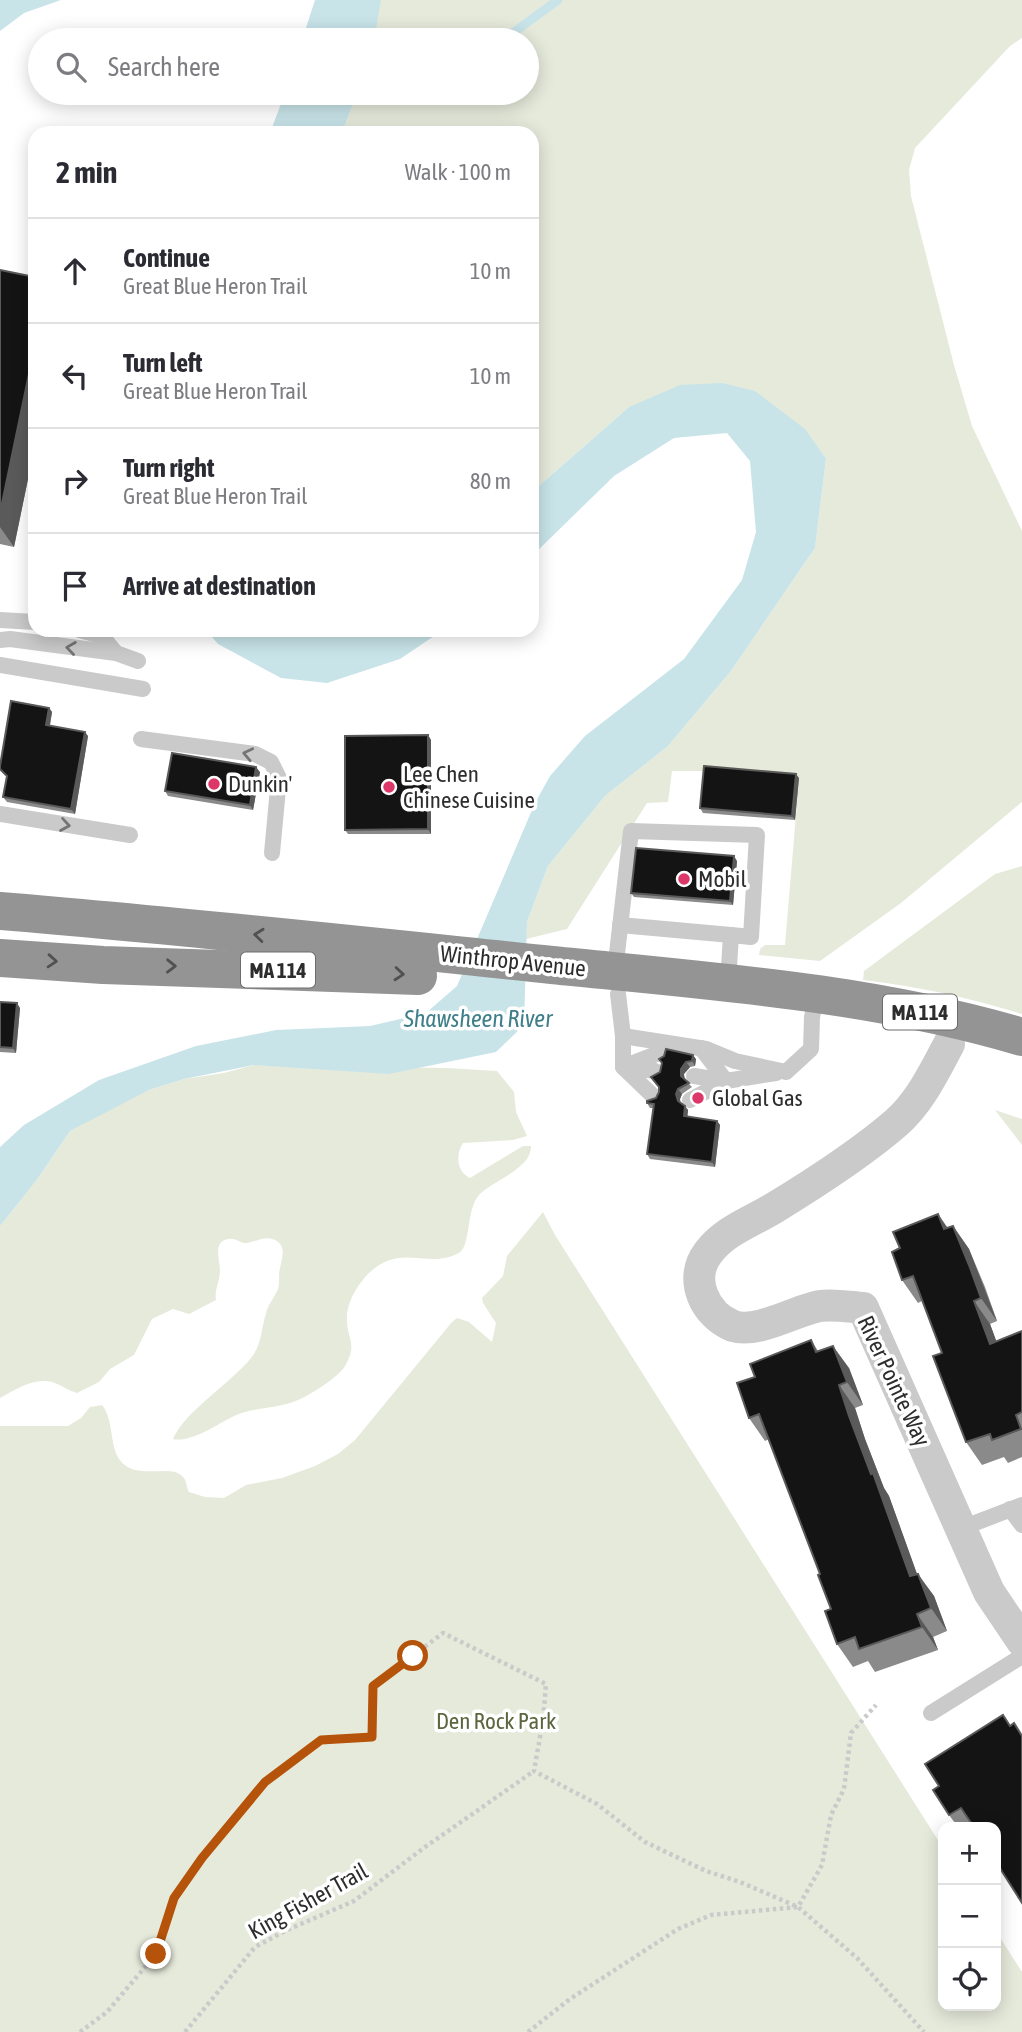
<!DOCTYPE html>
<meta charset="utf-8">
<style>
body{margin:0;font-family:"Asap Condensed",sans-serif;background:#f7f7f7;color:#2b2b33}
.controls{position:absolute;right:21px;bottom:21px;display:grid;overflow:hidden;border-radius:14px;box-shadow:0 4px 18px #0003}
.controls button{width:63px;height:63px;display:grid;place-items:center;padding:0;border:0;border-bottom:2px solid #e1e1e2;background:#fff;color:#2b2b33;font:35px sans-serif}
.stop{position:absolute;width:21px;height:21px;margin:-16px;border:5px solid #b45309;border-radius:50%;background:#fff}
.stop.end{background:#b45309;border-color:#fff;box-shadow:0 2px 7px #0008}
.list{margin:0;padding:0;list-style:none}
h2{display:flex;justify-content:space-between;align-items:center;height:91px;margin:0;padding:0 28px;font-size:30px}
h2 small{font-size:23px;font-weight:400;color:#7c7c81}
.list li{display:grid;grid-template-columns:46px 1fr auto;gap:21px;align-items:center;box-sizing:border-box;height:105px;padding:0 28px;border-top:2px solid #e1e1e2}
.list b{display:block;font-size:26px;white-space:nowrap}
.list p{margin:0;font-size:23px;white-space:nowrap;color:#7c7c81}
.list em{font-size:23px;font-style:normal;color:#7c7c81}
.icon{flex:none;width:38px;height:38px;fill:none;stroke:currentColor;stroke-width:2;stroke-linecap:round;stroke-linejoin:round}
.map{position:relative;flex:none;width:1022px;height:2032px;overflow:hidden}
.search{position:absolute;background:#fff;box-shadow:0 4px 18px #0003;left:28px;top:28px;width:511px;height:77px;display:flex;align-items:center;gap:18px;box-sizing:border-box;padding:0 24px;border-radius:38px;color:#7c7c81;font-size:26px}
.panel{position:absolute;background:#fff;box-shadow:0 4px 18px #0003;left:28px;top:126px;width:511px;height:511px;border-radius:21px}
.map>svg:first-child{display:block}
.green{fill:#e6eadb}
.water{fill:#c8e4e9}
.lines{fill:none;stroke-linecap:round;stroke-linejoin:round}
.stream{stroke:#c8e4e9;stroke-width:9}
.path{stroke:#cacaca;stroke-width:4.5;stroke-dasharray:3.5 3.5;stroke-linecap:butt}
.lane{stroke:#cacaca;stroke-width:16}
.street{stroke:#cacaca;stroke-width:32}
.highway{stroke:#949494;stroke-width:38}
.wall{fill:#8a8a8a}
.shaded-wall{fill:#5a5a5a}
.building{fill:#141414;stroke:#5a5a5a;stroke-width:2}
.oneway{stroke:#747474}
.oneway2{stroke:#515151}
.route{stroke:#b45309;stroke-width:9}
.poi-dot{fill:#dc3769;stroke:#fff;stroke-width:2.5}
.labels{text-anchor:middle;dominant-baseline:central;stroke-width:7;stroke-linejoin:round;paint-order:stroke}
.shield{fill:#fff;stroke:#6c6c6c;stroke-width:2}
.shield-label{font-size:21px;font-weight:bold;fill:#2d2d2d}
.poi-label{font-size:23px;fill:#2d2d2d;stroke:#fff;text-anchor:start}
.street-label{font-size:23px;fill:#2d2d2d;stroke:#fff}
.park-label{font-size:23px;fill:#5a663d;stroke:#fff}
.water-label{font-size:24px;font-style:italic;fill:#3f7f8a;stroke:#fff}
</style>
<div class="map">
<svg width="1022" height="2032" viewBox="0 0 1022 2032">
<rect width="100%" height="100%" fill="#fff"/>
<!-- green -->
<g class="green">
<polygon points="352,0 1022,0 1022,38 1010,46 915,148 909,170 911,196 954,365 972,426 1022,531 1022,802 901,903 820,961 759,955 760,949 765,945 785,945 799,779 707,771 672,771 668,802 647,803 567,929 526,939 527,922 548,866 605,796 668,746 731,671 815,548 826,459 629,407 532,492 532,133 342,133 357,93 527,93 527,40 374,40"/>
<path d="M 1022,866 L 1022,1014 C 970,998 917,986 863,980 L 864,971 L 995,874 Z"/>
<path d="M 254,1065 L 447,1068 L 497,1071 L 514,1092 L 516,1112 L 527,1136 L 513,1140 L 463,1143 C 455,1155 457,1172 470,1178 L 523,1146 L 531,1146 C 532,1169 493,1180 479,1195 C 466,1209 471,1246 459,1253 C 426,1270 402,1242 369,1273 C 358,1284 346,1303 347,1320 C 347,1339 358,1344 345,1366 C 339,1377 306,1398 293,1402 C 273,1409 253,1407 232,1417 C 216,1425 191,1443 173,1439 C 185,1411 231,1383 251,1358 C 262,1344 261,1330 266,1313 C 268,1305 274,1298 278,1289 C 280,1282 278,1276 280,1268 C 282,1258 287,1246 275,1240 C 264,1235 255,1243 244,1243 C 239,1242 235,1238 229,1239 C 212,1241 220,1260 220,1270 C 220,1281 214,1291 216,1300 L 189,1314 L 173,1309 L 152,1319 L 134,1355 L 110,1369 L 99,1382 L 77,1393 C 69,1391 63,1386 55,1383 C 35,1376 17,1389 0,1398 L 0,1226 L 36,1181 L 70,1131 L 122,1102 L 149,1090 L 184,1079 L 224,1073 Z"/>
<polygon points="995,1110 1022,1119 1022,1145"/>
<path d="M 543,1212 L 555,1235 L 943,1848 L 943,2006 L 996,2006 L 996,1931 L 1022,1972 L 1022,2032 L 0,2032 L 0,1426 L 68,1426 L 81,1418 L 90,1407 L 102,1405 C 116,1422 107,1453 126,1466 C 144,1478 173,1464 183,1477 C 187,1481 186,1487 189,1492 L 205,1497 L 224,1498 L 246,1485 L 282,1478 L 315,1466 L 338,1454 L 355,1440 L 452,1322 L 457,1318 L 469,1322 L 492,1342 L 496,1323 L 483,1303 L 482,1298 L 503,1276 L 507,1256 Z"/>
</g>
<!-- water -->
<g class="water">
<polygon points="0,0 61,0 24,13 0,31"/>
<polygon points="315,0 381,0 374,40 302,40"/>
<polygon points="285,93 357,93 342,133 270,133"/>
<polygon points="722,383 755,391 805,429 826,459 815,548 731,671 668,746 605,796 548,866 527,922 524,1025 496,1052 389,1074 254,1065 184,1079 149,1090 70,1131 36,1181 0,1226 0,1147 24,1125 99,1080 196,1046 276,1030 370,1026 426,1013 457,986 535,803 550,776 585,736 684,659 742,580 756,532 750,461 727,433 674,438 614,476 532,556 532,492 629,407 680,385"/>
<polygon points="206,630 301,630 333,635 344,630 443,630 400,659 327,683 281,678 218,644"/>
</g>
<g class="lines">
<!-- stream -->
<polyline class="stream" points="503,40 558,0"/>
<!-- path -->
<g class="path">
<polyline points="80,2032 107,2012 156,1954 174,1898 202,1858 265,1782 321,1740 372,1737 373,1686 443,1633 546,1684 543,1720 534,1771 597,1804 645,1842 706,1871 740,1882 798,1907 857,1958 924,2032"/>
<polyline points="185,2032 255,1947 287,1930 354,1901 425,1847 534,1771"/>
<polyline points="528,2032 570,1999 678,1929 711,1915 798,1907 822,1865 831,1815 844,1789 851,1733 876,1705"/>
</g>
<!-- lane -->
<g class="lane">
<polyline points="0,620 35,622"/>
<polyline points="79,630 102,636 116,653"/>
<polyline points="0,640 10,639 116,653 138,661"/>
<polyline points="0,665 143,689"/>
<polyline points="141,739 255,754 271,762 279,778 272,853"/>
<polyline points="0,814 130,835"/>
<polyline points="620,925 731,935"/>
<polyline points="615,971 631,831 757,835 751,937 731,935 728,983"/>
<polyline points="618,994 623,1036 623,1067 652,1095"/>
<polyline points="623,1036 706,1049 735,1061 786,1072 811,1049 812,1017 817,995"/>
<polyline points="701,1048 726,1081 776,1073"/>
<polyline points="623,1067 659,1053"/>
<polyline points="626,1067 655,1071"/>
<polyline points="694,1076 726,1081"/>
<polyline points="690,1100 726,1081"/>
<polyline points="1010,1509 1022,1525"/>
<polyline points="962,1528 1022,1505"/>
<polyline points="931,1713 1022,1656"/>
</g>
<!-- street -->
<path class="street" d="M 949,1044 C 934,1072 920,1102 896,1123 C 859,1155 815,1183 774,1208 C 751,1222 724,1231 708,1253 C 688,1279 705,1315 733,1326 C 758,1334 796,1310 820,1306 C 834,1304 850,1307 863,1308 L 989,1592 L 1022,1641"/>
<!-- highway -->
<g class="highway">
<path d="M 0,911 C 184,926 368,946 552,965 C 710,981 870,992 1022,1037"/>
<polyline points="0,958 103,965 418,976"/>
</g>
</g>
<!-- wall -->
<g class="wall">
<polygon points="0,270 35,277 35,445 14,547 0,544"/>
<polygon points="49,708 52,712 50,726 88,736 75,814 7,802 3,797 7,777 0,770"/>
<polygon points="428,735 431,740 431,834 348,834 345,830"/>
<polygon points="260,772 253,810 168,796 165,791"/>
<polygon points="799,778 795,820 703,813 700,808"/>
<polygon points="737,861 733,905 634,897 631,893"/>
<polygon points="0,1002 20,1008 16,1053 0,1052"/>
<polygon points="696,1059 695,1066 690,1067 684,1074 684,1079 692,1087 682,1094 680,1099 680,1103 688,1110 687,1117 717,1121 720,1125 715,1167 650,1159 647,1154 653,1108 650,1108 647,1103 656,1098 659,1092 662,1063"/>
<polygon points="953,1226 969,1249 985,1287 997,1321 990,1324 996,1341 1022,1331 1022,1457 1008,1463 1004,1457 982,1465 966,1442 942,1353 922,1301 918,1303 902,1280 948,1228"/>
<polygon points="811,1340 818,1351 849,1368 863,1405 855,1408 865,1439 884,1488 889,1496 917,1574 934,1596 947,1631 933,1637 938,1650 875,1672 868,1661 853,1667 837,1644 831,1609 820,1574 769,1439 765,1441 749,1418 755,1377"/>
<polygon points="939,1786 996,1827 958,1827 949,1815"/>
</g>
<!-- shaded-wall -->
<g class="shaded-wall">
<polygon points="35,345 35,445 14,547 0,527 0,513"/>
<polygon points="49,708 52,712 49,729 46,725"/>
<polygon points="85,732 88,736 75,814 71,809"/>
<polygon points="428,735 431,740 431,834 428,829"/>
<polygon points="256,767 260,772 253,810 250,805"/>
<polygon points="796,774 799,778 795,820 792,816"/>
<polygon points="734,856 737,861 733,905 730,901"/>
<polygon points="17,1003 20,1008 16,1053 13,1048"/>
<polygon points="693,1055 696,1059 695,1066 692,1061"/>
<polygon points="686,1062 690,1067 684,1074 685,1080 681,1076 681,1069"/>
<polygon points="678,1089 682,1094 680,1099 681,1105 678,1101 676,1094"/>
<polygon points="685,1106 688,1110 687,1121 684,1116"/>
<polygon points="717,1121 720,1125 715,1167 712,1162"/>
<polygon points="938,1214 954,1237 944,1229"/>
<polygon points="953,1226 969,1249 997,1321 981,1298"/>
<polygon points="974,1301 990,1324 1006,1367 990,1344"/>
<polygon points="833,1346 849,1368 863,1405 847,1382"/>
<polygon points="839,1385 855,1408 865,1439 884,1488 889,1496 926,1599 910,1576 849,1416"/>
<polygon points="918,1574 934,1596 947,1631 931,1608"/>
<polygon points="917,1614 933,1637 938,1650 922,1627"/>
</g>
<!-- building -->
<g class="building">
<polygon points="0,270 35,277 35,345 0,513"/>
<polygon points="11,701 49,708 46,725 85,732 71,809 3,797 7,776 0,769 0,766"/>
<polygon points="428,735 428,829 345,830 345,736"/>
<polygon points="172,753 256,767 250,805 165,791"/>
<polygon points="704,766 796,774 792,816 700,808"/>
<polygon points="636,848 734,856 730,901 631,893"/>
<polygon points="0,1002 17,1003 13,1048 0,1047"/>
<polygon points="666,1049 693,1055 692,1061 686,1062 681,1069 681,1076 689,1083 678,1089 676,1094 678,1101 685,1106 684,1116 717,1121 712,1162 647,1154 654,1104 647,1103 647,1101 656,1098 659,1092 659,1087 651,1077 660,1072 662,1063 659,1059 664,1056"/>
<polygon points="938,1214 944,1229 953,1226 969,1265 981,1298 974,1301 990,1344 1022,1331 1022,1412 1016,1415 1021,1429 992,1440 990,1434 966,1442 933,1356 942,1353 913,1276 902,1280 892,1252 900,1248 893,1232"/>
<polygon points="811,1340 816,1352 833,1346 847,1382 839,1385 849,1416 871,1474 873,1473 910,1576 918,1574 931,1608 917,1614 922,1627 859,1649 855,1637 837,1644 825,1611 831,1609 818,1575 820,1574 759,1414 749,1418 737,1383 755,1377 750,1364"/>
<polygon points="1003,1715 1010,1726 1014,1723 1022,1736 1022,1903 996,1862 996,1827 974,1827 961,1808 949,1815 933,1790 939,1786 925,1764"/>
</g>
<!-- one-way arrows -->
<defs><path id="oneway-chevron" d="M-2-3.5L2.5 0L-2 3.5" fill="none" stroke-width="1.6" stroke-linecap="round" stroke-linejoin="round" transform="scale(1.75)"/></defs>
<g class="oneway">
<use href="#oneway-chevron" transform="translate(71 648) rotate(-172)"/>
<use href="#oneway-chevron" transform="translate(248 754) rotate(-168)"/>
<use href="#oneway-chevron" transform="translate(65 825) rotate(9)"/>
</g>
<g class="oneway2">
<use href="#oneway-chevron" transform="translate(259 935) rotate(-174)"/>
<use href="#oneway-chevron" transform="translate(52 961) rotate(4)"/>
<use href="#oneway-chevron" transform="translate(171 966) rotate(1)"/>
<use href="#oneway-chevron" transform="translate(399 974) rotate(5)"/>
</g>
<g class="lines">
<!-- route -->
<polyline class="route" points="156,1954 174,1898 202,1858 265,1782 321,1740 372,1737 373,1686 413,1656"/>
</g>
<!-- markers -->
<g class="poi-dot">
<circle cx="214" cy="784" r="7"/>
<circle cx="389" cy="787" r="7"/>
<circle cx="684" cy="879" r="7"/>
<circle cx="698" cy="1098" r="7"/>
</g>
<g class="labels">
<!-- shield labels -->
<g class="shield">
<rect x="241" y="952.5" width="74" height="35" rx="5"/>
<rect x="883" y="994.5" width="74" height="35" rx="5"/>
</g>
<g class="shield-label">
<text x="278" y="970">MA 114</text>
<text x="920" y="1012">MA 114</text>
</g>
<!-- poi labels -->
<g class="poi-label">
<text x="403" y="774">Lee Chen<tspan x="403" dy="26">Chinese Cuisine</tspan></text>
<text x="228" y="784">Dunkin'</text>
<text x="698" y="879">Mobil</text>
<text x="712" y="1098">Global Gas</text>
</g>
<!-- street labels -->
<g class="street-label">
<text transform="translate(513 961) rotate(6)">Winthrop Avenue</text>
<text transform="translate(894 1381) rotate(65)">River Pointe Way</text>
<text transform="translate(308 1901) rotate(-29)">King Fisher Trail</text>
</g>
<!-- park labels -->
<g class="park-label">
<text x="496" y="1721">Den Rock Park</text>
</g>
<!-- water labels -->
<g class="water-label">
<text x="478" y="1018">Shawsheen River</text>
</g>
</g>
</svg>
<div class="controls">
<button>+</button>
<button>−</button>
<button><svg class="icon" aria-label="locate" viewBox="0 0 24 24"><circle cx="12" cy="12" r="6"/><path d="M12 2v4M12 18v4M2 12h4M18 12h4"/></svg></button>
</div>
<div class="stop" style="left:413px;top:1656px"></div>
<div class="stop end" style="left:156px;top:1954px"></div>
<div class="search"><svg class="icon" aria-label="search" viewBox="0 0 24 24"><circle cx="10" cy="10" r="6"/><path d="M15 15l6 6"/></svg>Search here</div>
<section class="panel">
<h2>2 min<small>Walk · 100 m</small></h2>
<ul class="list">
<li><svg class="icon" aria-label="ahead" viewBox="0 0 24 24"><path d="M12 20V5M6 11l6-6 6 6"/></svg><div><b>Continue</b><p>Great Blue Heron Trail</p></div><em>10 m</em></li>
<li><svg class="icon" aria-label="left" viewBox="0 0 24 24"><path d="M17 20v-9H6M10 6l-5 5 5 5"/></svg><div><b>Turn left</b><p>Great Blue Heron Trail</p></div><em>10 m</em></li>
<li><svg class="icon" aria-label="right" viewBox="0 0 24 24"><path d="M7 20v-9h11M14 6l5 5-5 5"/></svg><div><b>Turn right</b><p>Great Blue Heron Trail</p></div><em>80 m</em></li>
<li><svg class="icon" aria-label="arrive" viewBox="0 0 24 24"><path d="M6 21V4h12l-3 4 3 4H6"/></svg><div><b>Arrive at destination</b></div></li>
</ul>
</section>
</div>
